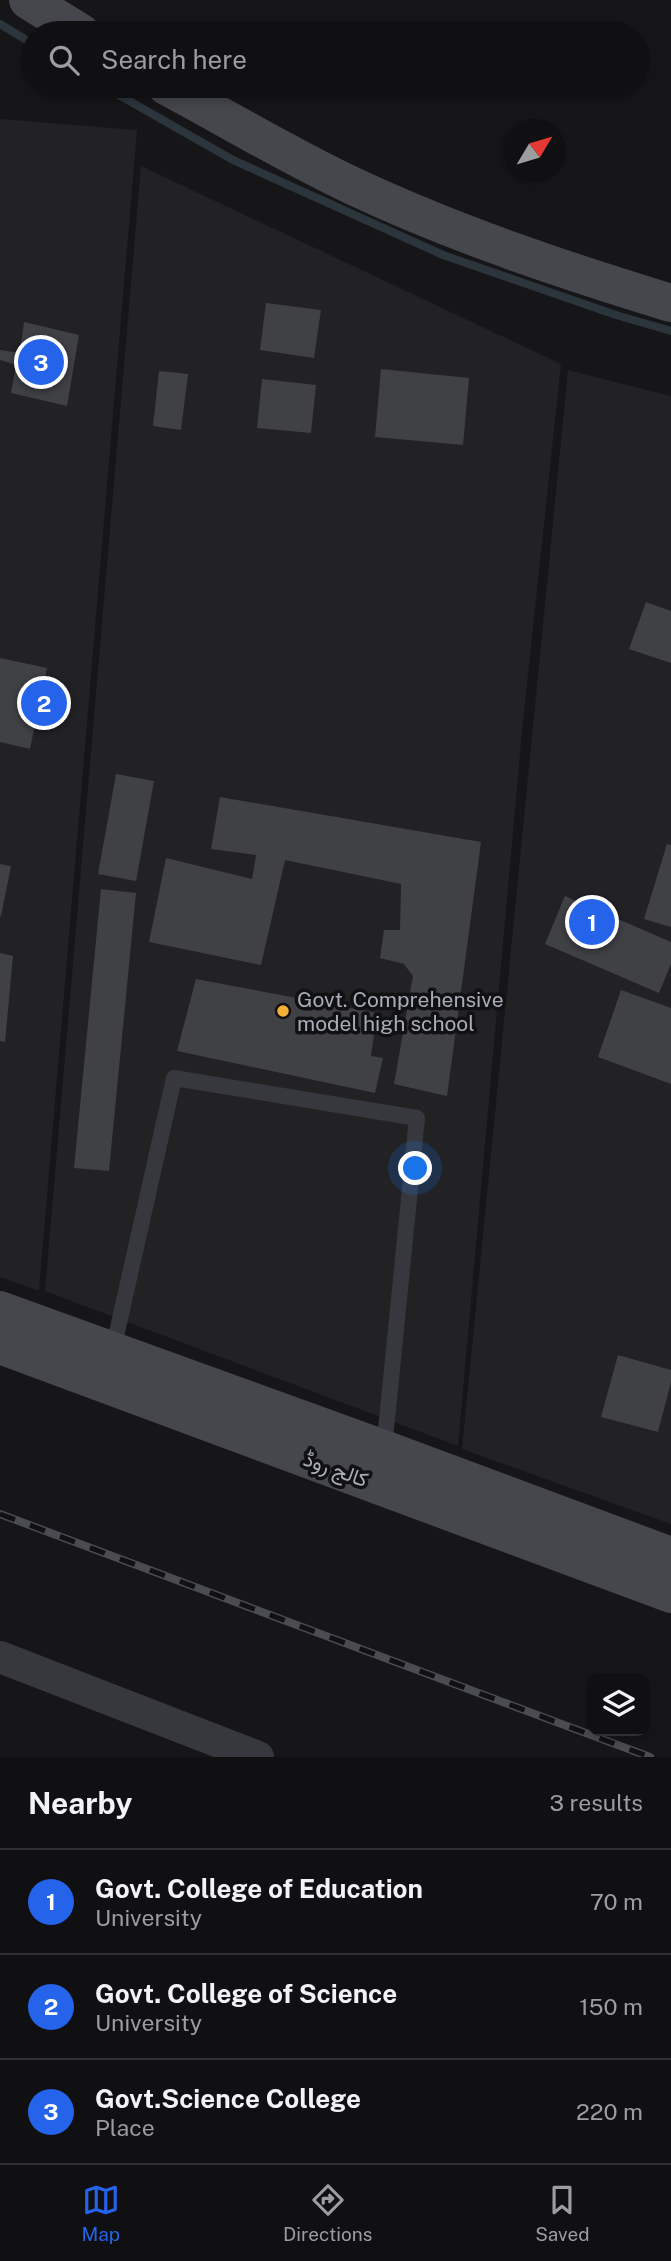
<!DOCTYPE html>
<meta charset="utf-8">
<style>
body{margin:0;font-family:"Public Sans",Vazirmatn,sans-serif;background:#19191b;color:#f1f3f6}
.controls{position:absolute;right:21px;bottom:21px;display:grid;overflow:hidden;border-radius:14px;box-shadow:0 4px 10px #0003}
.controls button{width:63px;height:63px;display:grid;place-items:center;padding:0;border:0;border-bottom:2px solid #303032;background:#101012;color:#f1f3f6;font:35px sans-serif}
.compass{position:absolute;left:503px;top:119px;width:63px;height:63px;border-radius:50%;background:#101012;box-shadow:0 4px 10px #0003;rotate:52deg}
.you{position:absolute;left:416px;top:1169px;width:24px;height:24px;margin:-18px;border:5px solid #fff;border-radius:50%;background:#1a73e8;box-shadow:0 0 0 10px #1a73e833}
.badge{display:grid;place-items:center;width:46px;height:46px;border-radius:50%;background:#2563eb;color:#fff;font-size:23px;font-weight:700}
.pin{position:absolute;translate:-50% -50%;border:4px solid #fff;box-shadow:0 2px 7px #0006}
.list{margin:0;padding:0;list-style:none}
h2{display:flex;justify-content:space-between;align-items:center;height:91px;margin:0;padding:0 28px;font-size:30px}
h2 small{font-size:23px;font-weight:400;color:#9c9d9f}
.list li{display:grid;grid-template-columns:46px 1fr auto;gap:21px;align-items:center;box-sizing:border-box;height:105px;padding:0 28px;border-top:2px solid #303032}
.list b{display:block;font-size:26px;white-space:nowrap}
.list p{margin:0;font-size:23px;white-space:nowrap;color:#9c9d9f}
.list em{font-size:23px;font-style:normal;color:#9c9d9f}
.icon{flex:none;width:38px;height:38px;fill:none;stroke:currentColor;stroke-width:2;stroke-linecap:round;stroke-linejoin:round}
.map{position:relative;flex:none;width:671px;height:1757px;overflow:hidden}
.search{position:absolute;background:#101012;box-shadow:0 4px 10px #0003;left:21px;right:21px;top:21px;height:77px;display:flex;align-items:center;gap:18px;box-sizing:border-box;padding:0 24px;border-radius:38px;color:#9c9d9f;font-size:26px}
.sheet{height:406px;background:#101012}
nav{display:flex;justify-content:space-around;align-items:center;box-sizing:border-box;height:98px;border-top:2px solid #303032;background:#101012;font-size:19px;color:#9c9d9f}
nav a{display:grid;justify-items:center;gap:4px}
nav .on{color:#2563eb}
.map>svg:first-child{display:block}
.built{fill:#222225}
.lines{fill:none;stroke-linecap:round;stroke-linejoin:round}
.stream{stroke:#2c353c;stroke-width:8}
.building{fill:#404145}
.service{stroke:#37383d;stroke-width:16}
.minor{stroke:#37383d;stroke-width:32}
.secondary{stroke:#45474d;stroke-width:38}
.rail-casing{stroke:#4a4c52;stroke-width:8}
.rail{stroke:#111113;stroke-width:5;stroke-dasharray:16;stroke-linecap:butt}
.poi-dot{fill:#f2b134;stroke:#111113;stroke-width:2.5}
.labels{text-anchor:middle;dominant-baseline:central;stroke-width:7;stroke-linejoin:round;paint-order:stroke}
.poi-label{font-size:21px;fill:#a8adb8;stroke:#111113;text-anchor:start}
.street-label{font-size:21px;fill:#a8adb8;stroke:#111113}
</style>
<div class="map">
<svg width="671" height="1757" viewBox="0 0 671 1757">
<rect width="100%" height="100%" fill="#161618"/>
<!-- built -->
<g class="built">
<polygon points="0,119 137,130 39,1291 0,1277"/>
<polygon points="141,166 561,364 522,731 458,1446 45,1291"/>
<polygon points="568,370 671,396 671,1524 462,1449"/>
</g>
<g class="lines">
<!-- stream -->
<g class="stream">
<polyline points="0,24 33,44"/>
<polyline points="103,86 233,160 443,255 616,315 671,331"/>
</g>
</g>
<!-- building -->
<g class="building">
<polygon points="266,303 321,310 314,358 260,350"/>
<polygon points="24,322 79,335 67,406 11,393 16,365 0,360 0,350 20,353"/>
<polygon points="381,369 469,378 463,445 375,437"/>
<polygon points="159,371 188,374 181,430 153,426"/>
<polygon points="262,379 316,385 311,433 257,428"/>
<polygon points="646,602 671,611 671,663 629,649"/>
<polygon points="0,658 47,668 30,749 0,742"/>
<polygon points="116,774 154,781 136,881 98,874"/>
<polygon points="220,797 481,842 447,1096 394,1084 413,976 404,964 380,958 384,930 400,930 401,884 285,860 261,965 149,942 166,858 252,879 256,855 211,849"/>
<polygon points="667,844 671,845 671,927 644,919"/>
<polygon points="0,864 11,866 1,916 0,916"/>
<polygon points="101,889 136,893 109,1171 74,1168"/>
<polygon points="565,896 671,942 671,964 659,993 545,944"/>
<polygon points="0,953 13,956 5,1042 0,1041"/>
<polygon points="196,979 377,1013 371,1056 383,1058 375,1093 177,1051"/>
<polygon points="621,990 671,1008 671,1084 598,1057"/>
<polygon points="618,1355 671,1370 671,1382 658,1432 601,1417"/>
</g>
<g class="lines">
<!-- service -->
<polyline class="service" points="113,1350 174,1078 417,1118 384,1449"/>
<!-- minor -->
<polyline class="minor" points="0,1657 258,1757"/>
<!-- secondary -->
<g class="secondary">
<polyline points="28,0 81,33"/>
<path d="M 166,86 C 228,119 289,156 353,186 C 455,234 563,270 671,303"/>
<polyline points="0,1310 384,1449 671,1556"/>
<polyline points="0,1345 671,1594"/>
</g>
<defs>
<polyline id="rail" points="0,1514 650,1757"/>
</defs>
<!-- rail casing -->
<use href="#rail" class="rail-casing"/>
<!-- rail -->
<use href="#rail" class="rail"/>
</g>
<!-- markers -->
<circle class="poi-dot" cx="283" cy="1011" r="7"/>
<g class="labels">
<!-- poi labels -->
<g class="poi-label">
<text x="297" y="999">Govt. Comprehensive<tspan x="297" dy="24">model high school</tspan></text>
</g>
<!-- street labels -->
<g class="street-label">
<text transform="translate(336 1469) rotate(20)">کالج روڈ</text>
</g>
</g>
</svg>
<div class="controls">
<button><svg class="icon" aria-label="layers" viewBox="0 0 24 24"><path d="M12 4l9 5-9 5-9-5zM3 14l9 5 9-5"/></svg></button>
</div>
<svg class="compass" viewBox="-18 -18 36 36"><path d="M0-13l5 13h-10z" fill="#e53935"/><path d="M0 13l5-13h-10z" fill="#9c9d9f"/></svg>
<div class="you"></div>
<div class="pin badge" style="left:592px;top:922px">1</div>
<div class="pin badge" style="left:44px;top:703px">2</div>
<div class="pin badge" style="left:41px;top:362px">3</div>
<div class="search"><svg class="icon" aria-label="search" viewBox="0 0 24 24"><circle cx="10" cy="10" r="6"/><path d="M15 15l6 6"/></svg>Search here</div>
</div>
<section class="sheet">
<h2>Nearby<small>3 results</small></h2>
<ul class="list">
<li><span class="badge">1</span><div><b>Govt. College of Education</b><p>University</p></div><em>70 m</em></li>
<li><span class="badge">2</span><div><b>Govt. College of Science</b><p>University</p></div><em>150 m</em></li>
<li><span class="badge">3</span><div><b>Govt.Science College</b><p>Place</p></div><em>220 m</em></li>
</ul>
</section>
<nav>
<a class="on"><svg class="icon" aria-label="map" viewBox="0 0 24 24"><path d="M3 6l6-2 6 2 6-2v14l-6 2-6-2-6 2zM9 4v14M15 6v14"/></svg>Map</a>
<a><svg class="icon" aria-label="directions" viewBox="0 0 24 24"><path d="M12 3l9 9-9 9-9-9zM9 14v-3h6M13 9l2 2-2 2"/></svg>Directions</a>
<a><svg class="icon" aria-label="saved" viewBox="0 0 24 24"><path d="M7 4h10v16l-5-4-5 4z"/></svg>Saved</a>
</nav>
